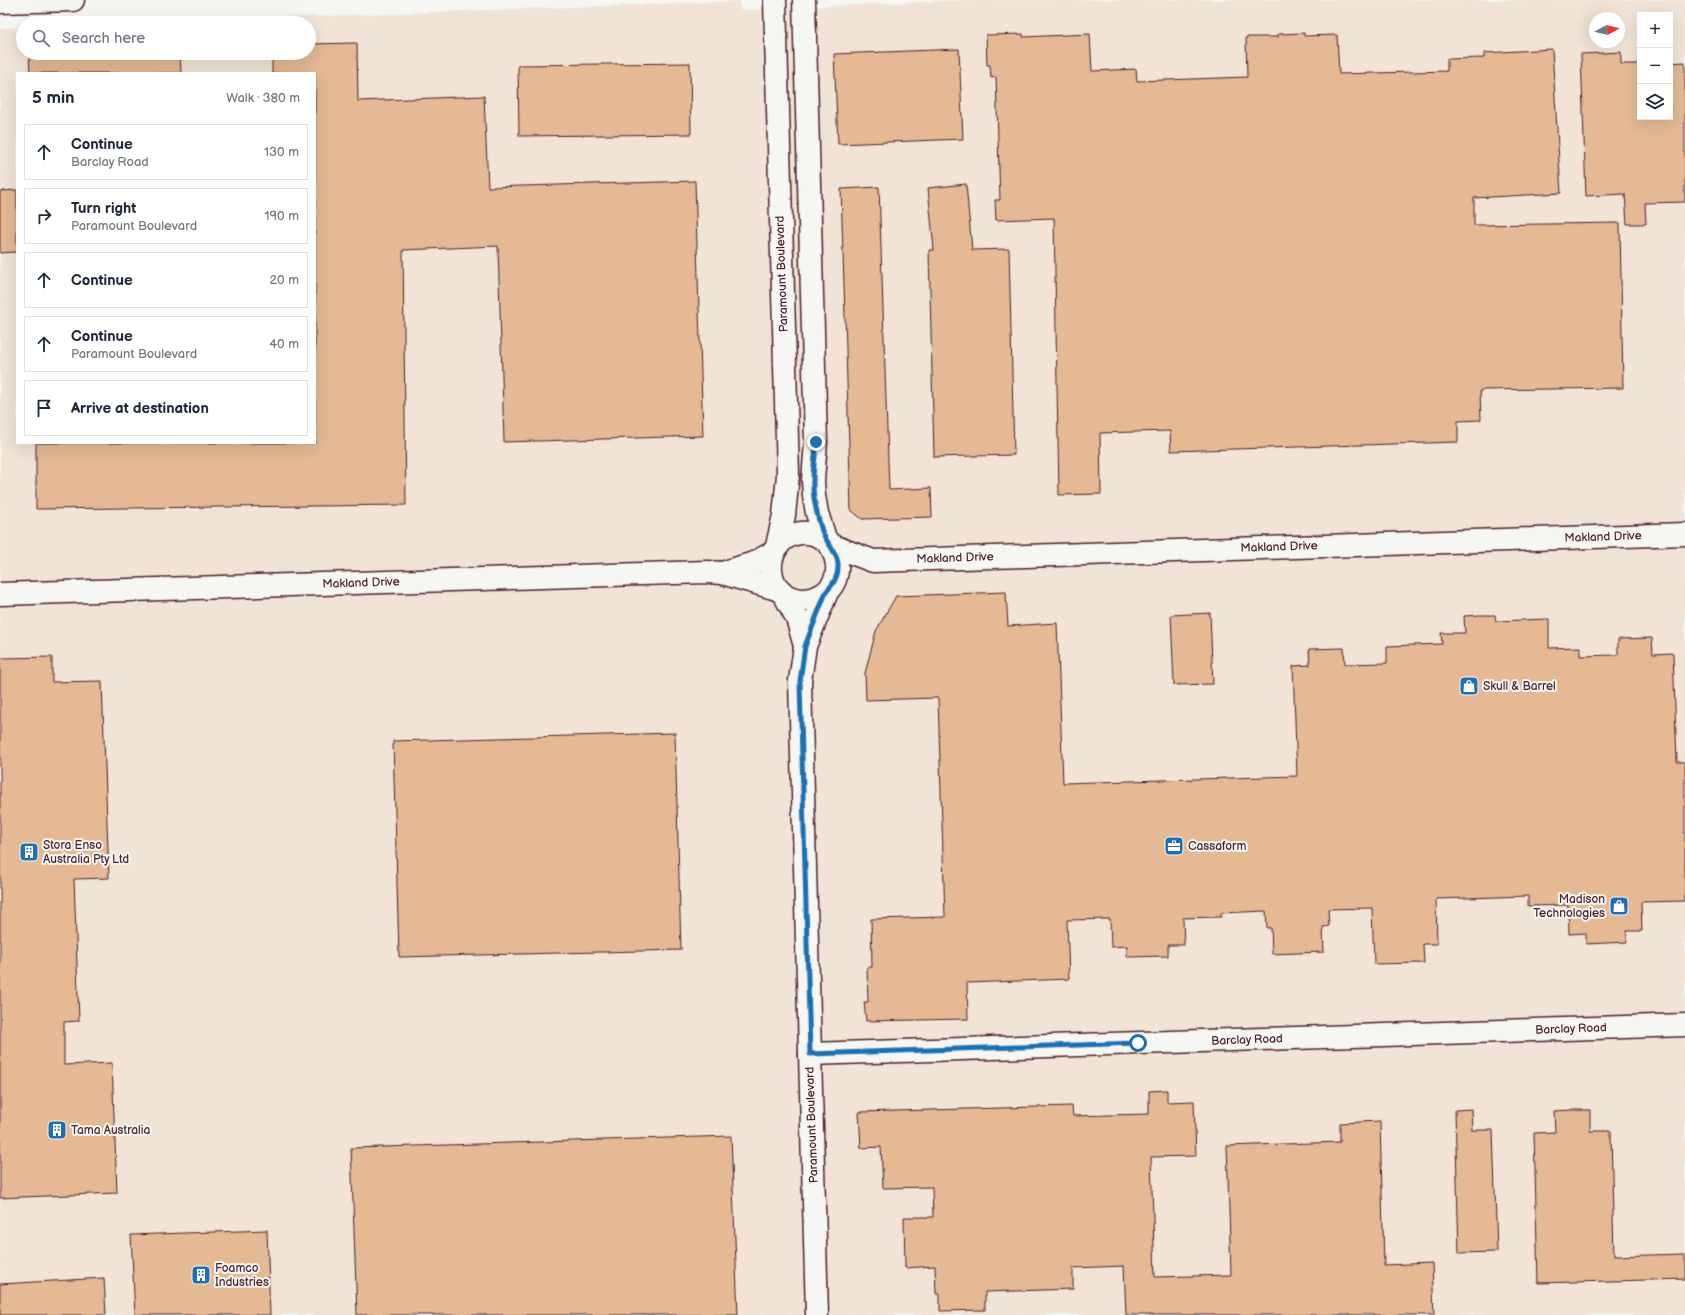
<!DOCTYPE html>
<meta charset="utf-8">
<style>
body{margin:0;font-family:"Balsamiq Sans",sans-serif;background:#f2f2f3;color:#1f2937}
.controls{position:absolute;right:12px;top:12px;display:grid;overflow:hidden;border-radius:0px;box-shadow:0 4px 16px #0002}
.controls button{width:36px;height:36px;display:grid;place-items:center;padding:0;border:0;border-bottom:1px solid #e0e1e3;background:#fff;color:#1f2937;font:20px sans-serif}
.compass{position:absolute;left:1589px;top:12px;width:36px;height:36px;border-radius:50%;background:#fff;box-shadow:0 4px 16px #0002;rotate:82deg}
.stop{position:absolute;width:12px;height:12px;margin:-9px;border:3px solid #1f6fb2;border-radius:50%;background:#fff}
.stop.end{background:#1f6fb2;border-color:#fff;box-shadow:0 1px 4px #0008}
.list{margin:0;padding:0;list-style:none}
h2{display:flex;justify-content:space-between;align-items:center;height:52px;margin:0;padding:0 16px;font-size:17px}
h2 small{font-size:13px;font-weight:400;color:#747a83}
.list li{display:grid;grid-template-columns:26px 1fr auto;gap:12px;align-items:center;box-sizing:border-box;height:56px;margin:0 8px 8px;padding:0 8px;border:1px solid #e0e1e3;border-radius:0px}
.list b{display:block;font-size:15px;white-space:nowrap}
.list p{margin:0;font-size:13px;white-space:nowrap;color:#747a83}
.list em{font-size:13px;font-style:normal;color:#747a83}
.icon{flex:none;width:22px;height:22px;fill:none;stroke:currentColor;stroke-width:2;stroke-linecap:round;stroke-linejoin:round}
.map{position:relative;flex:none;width:1685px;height:1315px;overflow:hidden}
.search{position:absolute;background:#fff;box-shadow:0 4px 16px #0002;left:16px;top:16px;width:300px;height:44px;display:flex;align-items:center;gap:10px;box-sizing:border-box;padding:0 14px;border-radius:22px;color:#747a83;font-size:15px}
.panel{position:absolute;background:#fff;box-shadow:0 4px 16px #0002;left:16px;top:72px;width:300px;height:372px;border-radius:0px}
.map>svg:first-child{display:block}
.built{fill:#f1e4d6;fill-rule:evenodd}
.building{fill:#e4b994;stroke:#4a1f2b}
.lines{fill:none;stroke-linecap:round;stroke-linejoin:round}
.minor-casing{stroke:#4a1f2b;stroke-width:25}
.minor{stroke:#f6f6f2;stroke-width:22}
.route{stroke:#1f6fb2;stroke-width:5}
.labels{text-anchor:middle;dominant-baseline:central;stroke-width:4;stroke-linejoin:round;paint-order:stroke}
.street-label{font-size:12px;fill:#4a1f2b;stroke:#f6f6f2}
.poi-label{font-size:12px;fill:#4a1f2b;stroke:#f6f6f2;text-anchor:start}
</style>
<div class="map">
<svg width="1685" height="1315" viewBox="0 0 1685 1315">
<rect width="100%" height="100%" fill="#f6f6f2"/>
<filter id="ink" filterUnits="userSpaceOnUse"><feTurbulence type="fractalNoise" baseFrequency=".025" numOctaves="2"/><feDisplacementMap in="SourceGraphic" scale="8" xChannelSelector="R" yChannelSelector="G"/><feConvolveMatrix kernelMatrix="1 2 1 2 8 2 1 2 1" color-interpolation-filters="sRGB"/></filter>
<g filter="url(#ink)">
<!-- built -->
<path class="built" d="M 966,0 L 1685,0 L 1685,1315 L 0,1315 L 0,28 L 23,27 L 23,53 L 309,53 L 309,23 L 129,23 L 739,1 L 741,10 ZM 1640,15 L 1670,15 L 1670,117 L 1640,117 ZM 1595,18 L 1619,18 L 1619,42 L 1595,42 ZM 17,73 L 315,73 L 315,443 L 17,443 Z"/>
<!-- building -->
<g class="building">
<polygon points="1304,33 1304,36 1337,35 1339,74 1447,71 1447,59 1484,58 1484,53 1552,49 1561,193 1474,198 1474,225 1620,223 1623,388 1480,390 1481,420 1458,421 1458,442 1171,451 1170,431 1100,433 1101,494 1059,495 1054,218 996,220 995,200 1000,200 996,77 991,78 990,65 987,65 986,35 1023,34 1023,37 1090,34 1092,71 1136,69 1137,81 1247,77 1246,37 1278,37 1278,34"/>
<polygon points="357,43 358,101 484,96 488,187 695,181 703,436 504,442 498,246 403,250 406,505 36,509 36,443 315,443 315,73 272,73 272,53 309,53 309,44"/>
<polygon points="959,49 963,139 838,144 834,54"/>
<polygon points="1621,52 1621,64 1640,64 1640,117 1670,117 1670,63 1685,62 1685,202 1645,203 1646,224 1627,224 1625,194 1586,196 1581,54"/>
<polygon points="29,53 180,53 181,73 30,73"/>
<polygon points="690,63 691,134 519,136 518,65"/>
<polygon points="966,184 972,250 1009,249 1014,455 934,457 929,250 934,250 928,188"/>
<polygon points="879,187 889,490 931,488 932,517 862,519 851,510 841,189"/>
<polygon points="17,190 17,252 0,253 0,191"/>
<polygon points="1006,592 1008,626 1057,623 1063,783 1297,776 1293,666 1310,665 1309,649 1344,648 1345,664 1387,663 1387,646 1442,644 1441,633 1465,633 1464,616 1480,615 1495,615 1496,621 1549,619 1549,648 1580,647 1580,656 1618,655 1618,639 1652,638 1653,654 1673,653 1677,762 1685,762 1685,901 1641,902 1642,931 1627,931 1627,942 1586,944 1586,933 1569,934 1568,905 1528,906 1528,896 1436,899 1437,944 1423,944 1424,963 1374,964 1372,908 1328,909 1329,926 1323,927 1324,952 1272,954 1271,928 1267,928 1266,911 1221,913 1221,917 1183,918 1184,945 1168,945 1168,956 1127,957 1127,946 1111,947 1110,919 1067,920 1069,979 967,983 968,1019 866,1021 864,1002 868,1002 867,967 872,967 871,919 945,917 938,698 866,700 865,673 876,631 896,596"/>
<polygon points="1210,613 1213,684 1174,685 1171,615"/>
<polygon points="52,657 52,682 102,681 109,878 74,879 79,1021 64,1022 64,1065 112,1063 117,1193 0,1198 0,658"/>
<polygon points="675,733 681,950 399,957 393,741"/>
<polygon points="1167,1090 1167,1102 1194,1101 1196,1156 1151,1157 1155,1277 1231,1275 1227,1146 1340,1142 1340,1123 1380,1121 1384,1265 1432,1263 1434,1315 1126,1315 1124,1266 1073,1268 1073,1289 985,1292 985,1310 940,1311 940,1294 936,1294 935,1266 905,1268 904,1217 933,1217 932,1187 883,1188 881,1147 861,1148 859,1112 1072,1106 1073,1116 1149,1114 1149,1091"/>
<polygon points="1471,1109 1472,1130 1493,1130 1497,1252 1459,1253 1455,1110"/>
<polygon points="1571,1110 1590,1110 1590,1131 1611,1131 1614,1256 1685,1254 1685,1279 1538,1283 1534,1133 1555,1132 1554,1111"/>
<polygon points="731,1136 738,1315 357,1315 351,1148"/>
<polygon points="267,1230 270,1315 135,1315 131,1235"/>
<polygon points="104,1278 106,1315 0,1315 0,1284"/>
</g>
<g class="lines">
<defs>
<g id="minor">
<polyline points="775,0 788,475 784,515 777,546"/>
<polyline points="804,0 816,442 813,480 814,496 817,513 826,541"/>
<polyline points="0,2 73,0"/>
<path d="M 830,545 C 862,601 776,622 771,570 C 770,559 774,550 781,542 C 790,533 806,530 818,536 C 823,538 828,543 833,546 C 846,551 860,556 873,561 L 1685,534"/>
<polyline points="722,573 754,563 774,552"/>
<polyline points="0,594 707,572 722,573 780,590"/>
<polyline points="784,594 797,618 805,646"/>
<polyline points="810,1054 1685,1025"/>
<polyline points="817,1315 800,681 805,646 827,592"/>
</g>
</defs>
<!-- minor casing -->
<use href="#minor" class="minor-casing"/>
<!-- minor -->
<use href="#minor" class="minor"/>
</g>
</g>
<g class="lines" filter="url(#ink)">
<!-- route -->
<path class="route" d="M 816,442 C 816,455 813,467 813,480 C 812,497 817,515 822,531 C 826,543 837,551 838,564 C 839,575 833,585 826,592 L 805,646 L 800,681 L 810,1054 L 1138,1043"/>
</g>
<!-- icons -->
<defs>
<symbol id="shop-square" viewBox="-11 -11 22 22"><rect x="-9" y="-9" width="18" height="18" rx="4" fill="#1f6fb2" stroke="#f6f6f2"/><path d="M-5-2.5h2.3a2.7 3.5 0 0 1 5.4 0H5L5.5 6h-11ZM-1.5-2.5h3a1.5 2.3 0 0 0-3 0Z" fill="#fff"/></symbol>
<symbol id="office-square" viewBox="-11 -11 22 22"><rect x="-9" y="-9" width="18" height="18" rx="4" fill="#1f6fb2" stroke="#f6f6f2"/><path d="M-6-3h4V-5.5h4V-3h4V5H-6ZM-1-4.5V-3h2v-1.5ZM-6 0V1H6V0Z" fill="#fff"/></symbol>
<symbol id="building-square" viewBox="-11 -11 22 22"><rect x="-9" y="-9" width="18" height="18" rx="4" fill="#1f6fb2" stroke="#f6f6f2"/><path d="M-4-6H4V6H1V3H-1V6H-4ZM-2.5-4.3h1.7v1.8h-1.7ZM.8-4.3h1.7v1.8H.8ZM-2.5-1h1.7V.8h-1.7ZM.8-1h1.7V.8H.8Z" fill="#fff"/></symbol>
</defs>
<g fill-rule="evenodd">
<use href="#shop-square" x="1458" y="675" width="22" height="22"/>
<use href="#office-square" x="1163" y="835" width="22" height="22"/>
<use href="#building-square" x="18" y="841" width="22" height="22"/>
<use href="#shop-square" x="1608" y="895" width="22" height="22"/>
<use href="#building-square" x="46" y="1119" width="22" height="22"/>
<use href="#building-square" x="190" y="1264" width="22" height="22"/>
</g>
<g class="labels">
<!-- street labels -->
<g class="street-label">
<text transform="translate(782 274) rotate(-92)">Paramount Boulevard</text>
<text transform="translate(1603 537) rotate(-2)">Makland Drive</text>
<text transform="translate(1279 547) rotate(-2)">Makland Drive</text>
<text transform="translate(955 558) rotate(-2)">Makland Drive</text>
<text transform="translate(361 583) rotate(-2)">Makland Drive</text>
<text transform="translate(1571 1029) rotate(-2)">Barclay Road</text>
<text transform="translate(1247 1040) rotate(-2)">Barclay Road</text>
<text transform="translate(812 1125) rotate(-92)">Paramount Boulevard</text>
</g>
<!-- poi labels -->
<g class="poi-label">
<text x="1483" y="686">Skull &amp; Barrel</text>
<text x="43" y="845">Stora Enso<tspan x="43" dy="14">Australia Pty Ltd</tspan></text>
<text x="1188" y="846">Cassaform</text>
<text x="1605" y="899" text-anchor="end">Madison<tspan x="1605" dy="14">Technologies</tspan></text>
<text x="71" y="1130">Tama Australia</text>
<text x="215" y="1268">Foamco<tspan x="215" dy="14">Industries</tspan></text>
</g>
</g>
</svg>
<div class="controls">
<button>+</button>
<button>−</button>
<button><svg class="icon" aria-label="layers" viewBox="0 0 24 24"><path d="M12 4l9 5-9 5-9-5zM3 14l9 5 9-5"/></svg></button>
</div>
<svg class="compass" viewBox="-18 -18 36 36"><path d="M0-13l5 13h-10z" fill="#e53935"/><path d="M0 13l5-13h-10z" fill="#747a83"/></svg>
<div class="stop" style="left:1138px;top:1043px"></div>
<div class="stop end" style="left:816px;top:442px"></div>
<div class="search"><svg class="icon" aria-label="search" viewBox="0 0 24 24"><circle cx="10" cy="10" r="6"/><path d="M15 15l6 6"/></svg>Search here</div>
<section class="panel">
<h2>5 min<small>Walk · 380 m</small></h2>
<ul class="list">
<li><svg class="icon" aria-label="ahead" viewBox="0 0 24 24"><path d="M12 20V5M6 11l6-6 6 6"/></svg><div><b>Continue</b><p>Barclay Road</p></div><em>130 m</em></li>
<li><svg class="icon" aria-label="right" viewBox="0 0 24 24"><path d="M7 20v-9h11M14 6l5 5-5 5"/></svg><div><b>Turn right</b><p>Paramount Boulevard</p></div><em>190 m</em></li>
<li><svg class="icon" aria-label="ahead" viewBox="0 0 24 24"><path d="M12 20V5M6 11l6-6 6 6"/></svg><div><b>Continue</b></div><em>20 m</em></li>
<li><svg class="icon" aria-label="ahead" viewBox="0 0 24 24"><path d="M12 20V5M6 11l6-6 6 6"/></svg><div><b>Continue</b><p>Paramount Boulevard</p></div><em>40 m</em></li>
<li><svg class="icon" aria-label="arrive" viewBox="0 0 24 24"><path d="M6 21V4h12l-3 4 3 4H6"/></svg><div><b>Arrive at destination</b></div></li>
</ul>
</section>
</div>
